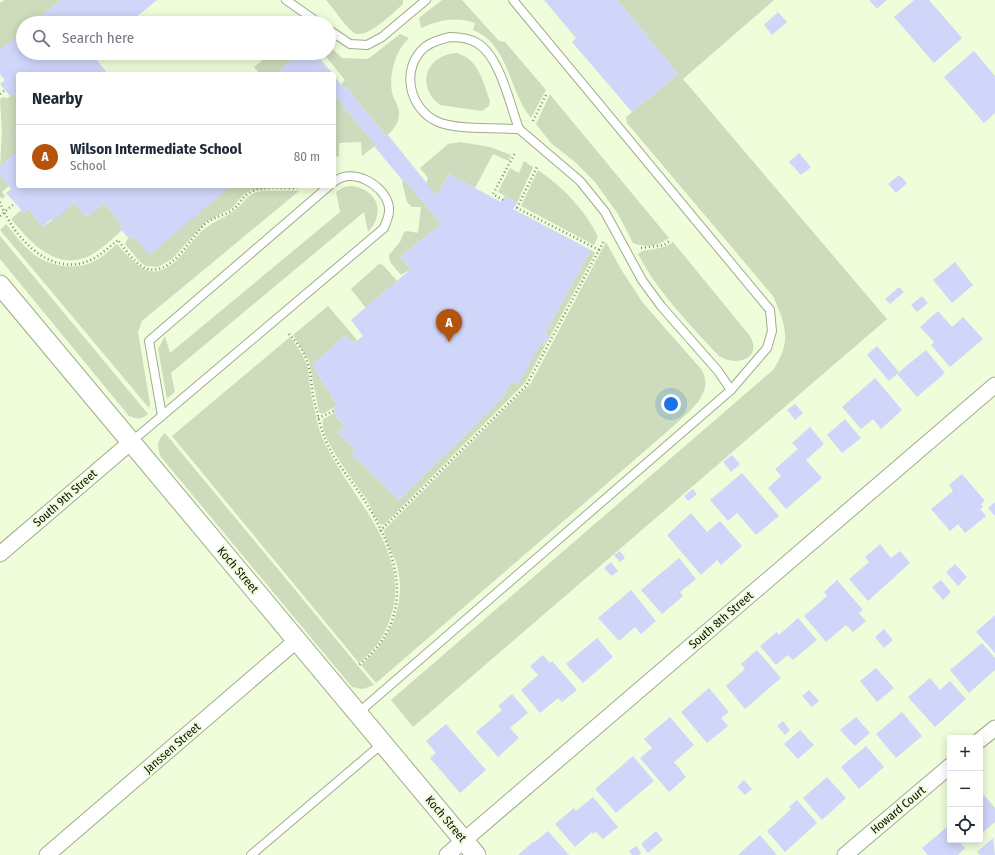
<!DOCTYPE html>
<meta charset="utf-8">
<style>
body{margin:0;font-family:"Fira Sans Condensed",sans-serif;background:#f6f6f7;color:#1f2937}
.controls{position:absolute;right:12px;bottom:12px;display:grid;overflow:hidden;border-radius:4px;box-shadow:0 2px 10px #0003}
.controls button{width:36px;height:36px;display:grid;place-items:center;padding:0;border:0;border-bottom:1px solid #e0e1e3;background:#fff;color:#1f2937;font:20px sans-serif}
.you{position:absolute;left:671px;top:404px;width:14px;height:14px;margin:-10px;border:3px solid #fff;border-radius:50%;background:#1a73e8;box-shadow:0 0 0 6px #1a73e833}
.badge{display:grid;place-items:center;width:26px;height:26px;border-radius:50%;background:#b45309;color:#fff;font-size:13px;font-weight:700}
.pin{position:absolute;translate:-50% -33px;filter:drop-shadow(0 1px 2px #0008)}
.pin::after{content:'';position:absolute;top:21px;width:14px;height:12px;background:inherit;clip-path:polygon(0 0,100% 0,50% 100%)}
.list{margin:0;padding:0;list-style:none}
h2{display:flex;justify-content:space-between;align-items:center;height:52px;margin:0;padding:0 16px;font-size:17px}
h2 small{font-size:13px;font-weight:400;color:#747a83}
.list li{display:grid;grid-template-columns:26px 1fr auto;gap:12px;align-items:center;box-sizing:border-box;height:64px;padding:0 16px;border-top:1px solid #e0e1e3}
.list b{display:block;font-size:15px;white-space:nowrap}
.list p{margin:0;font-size:13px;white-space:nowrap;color:#747a83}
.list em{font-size:13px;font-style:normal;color:#747a83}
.icon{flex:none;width:22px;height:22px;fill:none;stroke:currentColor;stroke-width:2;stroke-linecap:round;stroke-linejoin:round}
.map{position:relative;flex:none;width:995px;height:855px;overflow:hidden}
.search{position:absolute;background:#fff;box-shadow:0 2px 10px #0003;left:16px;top:16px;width:320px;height:44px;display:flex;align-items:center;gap:10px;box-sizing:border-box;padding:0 14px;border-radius:22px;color:#747a83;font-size:15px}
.panel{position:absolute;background:#fff;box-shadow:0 2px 10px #0003;left:16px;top:72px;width:320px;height:116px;border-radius:4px}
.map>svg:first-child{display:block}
.green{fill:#cedbbc}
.building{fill:#d0d6f9}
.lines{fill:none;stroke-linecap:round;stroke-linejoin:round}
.service-casing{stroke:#9fac8c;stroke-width:10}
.minor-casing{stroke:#9fac8c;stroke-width:17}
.tertiary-casing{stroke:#9fac8c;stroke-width:21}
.path{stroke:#808a72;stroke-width:2.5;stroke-dasharray:1 3;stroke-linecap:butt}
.service{stroke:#fff;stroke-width:8}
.minor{stroke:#fff;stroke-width:15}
.tertiary{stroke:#fff;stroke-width:19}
.labels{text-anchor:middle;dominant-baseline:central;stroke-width:4;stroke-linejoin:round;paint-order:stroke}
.street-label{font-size:12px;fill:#0e1207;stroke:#effdda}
</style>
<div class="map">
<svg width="995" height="855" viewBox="0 0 995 855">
<rect width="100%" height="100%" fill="#effdda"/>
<!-- green -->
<g class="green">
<polygon points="4,0 61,0 33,23 23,23 23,31 0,50 0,3"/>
<path d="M 326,0 L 403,0 L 403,4 C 394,12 365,42 353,32 C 343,24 335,10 326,0 Z"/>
<path d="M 442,0 L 462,0 L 499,41 L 505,42 L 546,90 L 531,118 C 508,90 510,45 473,30 L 475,23 C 457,16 438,20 421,28 L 419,18 Z"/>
<path d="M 617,0 L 774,0 L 683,79 L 887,319 L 413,727 L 391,700 L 773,370 C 792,342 786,325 773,296 L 627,123 L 626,117 L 678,74 Z"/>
<path d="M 400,34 L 409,38 C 395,51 389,74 392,92 C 393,98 396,102 398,107 C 402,118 395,130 386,136 L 346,87 L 344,88 L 341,84 L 345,80 L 323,53 L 329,53 L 329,46 L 342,58 L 368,59 Z"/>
<polygon points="153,53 172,53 166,58 156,57"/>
<polygon points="272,53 300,53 275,74 260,74 254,67"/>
<path d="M 456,53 C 478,58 483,81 490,101 L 489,106 L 482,111 L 440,105 C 416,86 425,56 456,53 Z"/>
<polygon points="13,94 18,100 18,151 0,167 2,131 0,99 3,97 8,98"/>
<path d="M 550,94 L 552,97 L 669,238 C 658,246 646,248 633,243 L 618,214 L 595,182 L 575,162 L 551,143 L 536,124 Z"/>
<polygon points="335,96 376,145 362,156 361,142 339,143 339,156 334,158"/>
<polygon points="460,142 490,147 511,155 509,161 493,154 475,188 449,174 437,196 426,184 428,178 420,168 448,144"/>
<polygon points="524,161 533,167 517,203 498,192 510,168 519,173"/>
<path d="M 538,170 C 563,187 585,210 598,237 L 594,245 L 521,206 Z"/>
<polygon points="0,175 9,186 2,192 5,196 2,199 0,197"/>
<polygon points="405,180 441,224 400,257 411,269 401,275 390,262 389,255 400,242 404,232 407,231 418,233 421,207 412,207 407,202 402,182"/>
<polygon points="231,186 293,186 251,190 243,195 232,208 206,222 172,259 158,267 146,266 140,262 125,244 128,238 129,239"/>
<path d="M 352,186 C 378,190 386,213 368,232 L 364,212 L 171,373 L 175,392 L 167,399 L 158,349 L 165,336 L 170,353 L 340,212 L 336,192 L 344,187 Z"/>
<path d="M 262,191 L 299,191 L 142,321 L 138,332 L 150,404 L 149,408 L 0,230 L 6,224 C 14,233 21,244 31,252 C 48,267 78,272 98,259 C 105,255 111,249 117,244 C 142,273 157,285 186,250 C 191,244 196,237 202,231 C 212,222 225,218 235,210 C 247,201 245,194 262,191 Z"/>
<path d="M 74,203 L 86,217 L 104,203 L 122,225 L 119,227 L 122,230 C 112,239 102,249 91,255 C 57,273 30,242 11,219 L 21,210 L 24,213 L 28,209 L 43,227 Z"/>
<path d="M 0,236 L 148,414 C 142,419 137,420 129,416 L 0,259 Z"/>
<path d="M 606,242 L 622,271 L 643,303 L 701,369 C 717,394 685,415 669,430 L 376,683 L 361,665 C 391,640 407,603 397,565 C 394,554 384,541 384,530 L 531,383 Z"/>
<path d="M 673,242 L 750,336 C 763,359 737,367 719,356 C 692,327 656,290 638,254 C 645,247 660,252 673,242 Z"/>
<path d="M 591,250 L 595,253 L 525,383 L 384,525 L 380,524 C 375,517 372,510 368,502 C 358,485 318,438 323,419 L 335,413 L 337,418 L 345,426 L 338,432 L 355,449 L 351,453 L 399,500 L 507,393 L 505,391 L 541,343 L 544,345 L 548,336 L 545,334 Z"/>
<polygon points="379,264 383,265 397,281 366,308 351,289"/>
<polygon points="328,306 357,340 354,343 344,336 313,365 337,406 322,414 319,412 309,361 293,335"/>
<path d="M 290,337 C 296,345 302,353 306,363 C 309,371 309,379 310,387 C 313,404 316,421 322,437 C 346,494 415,551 390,619 C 384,637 374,651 359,663 L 172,436 Z"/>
<path d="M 165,433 L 374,685 L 363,689 L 352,687 L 161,457 C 157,447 156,441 165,433 Z"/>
</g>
<!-- building -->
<g class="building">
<polygon points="61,0 157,0 129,23 33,23"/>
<polygon points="544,0 617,0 678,74 632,112 572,42 576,38"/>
<polygon points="869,0 887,0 877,9"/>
<polygon points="914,0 929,0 962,38 934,63 894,17"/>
<polygon points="778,12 787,22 772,35 764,25"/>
<polygon points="23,31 23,53 93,53 92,54 108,74 18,74 18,100 13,94 10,96 0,84 5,80 0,74 0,50"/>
<polygon points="974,51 995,76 995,113 984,123 944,77"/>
<polygon points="300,53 315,53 333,74 275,74"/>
<polygon points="334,76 344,88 346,87 386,136 388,135 437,196 449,174 501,202 505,196 517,203 513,209 591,250 545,334 549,336 543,345 541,343 518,385 513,382 505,391 507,393 399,500 351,453 355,449 338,432 345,426 337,418 333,409 337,406 313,365 344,336 354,343 363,336 351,320 411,269 400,257 441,224 405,180 403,181 374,146 376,145 335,96 334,97"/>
<polygon points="18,126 18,136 13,130"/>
<polygon points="18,151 18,186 231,186 149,255 134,236 129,239 119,227 122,225 104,203 86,217 74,203 53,221 51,219 43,227 28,209 24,213 6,193 11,189 0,175 0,167"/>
<polygon points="799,153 811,167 801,175 789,162"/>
<polygon points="899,175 907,183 896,193 888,184"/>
<polygon points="955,262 973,285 952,303 933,280"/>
<polygon points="899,287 904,292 890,304 885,299"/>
<polygon points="922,296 928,303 917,312 911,305"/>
<polygon points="938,311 952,327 963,317 983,339 950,367 931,345 934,342 920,327"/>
<polygon points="877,346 899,372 926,350 945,373 917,397 897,374 889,381 867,355"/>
<polygon points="875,378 902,410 881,429 873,419 861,429 842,407"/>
<polygon points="795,404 803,413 795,420 787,410"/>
<polygon points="845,419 861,438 842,453 827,435"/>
<polygon points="810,427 824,444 806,460 822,478 786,509 768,488 781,476 775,469 798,449 792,443"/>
<polygon points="732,455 740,464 731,472 723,462"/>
<polygon points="742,473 779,516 756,535 737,513 728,521 710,500"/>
<polygon points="962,474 985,501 981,504 983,507 980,509 986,516 965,533 958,524 950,531 931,509 953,491 949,485"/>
<polygon points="693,489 697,494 688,501 684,496"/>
<polygon points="995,502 995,516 988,508"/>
<polygon points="691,513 707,532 720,521 742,546 721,565 717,560 701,575 667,535"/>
<polygon points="880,544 891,558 900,551 910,563 868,601 849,579 869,562 865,557"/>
<polygon points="620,551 625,558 620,562 614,555"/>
<polygon points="679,558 696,579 680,592 683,596 662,614 641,590"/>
<polygon points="611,562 618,571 612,576 604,568"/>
<polygon points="955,564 967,577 958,586 946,572"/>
<polygon points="837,580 863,610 859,613 866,621 853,632 846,625 826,642 804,616 827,596 824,592"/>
<polygon points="941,580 951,592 943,600 932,587"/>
<polygon points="631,590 656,621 641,634 635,627 619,641 598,618"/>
<polygon points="995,615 995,653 976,632"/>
<polygon points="798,618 817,640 793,660 788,655 776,665 760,646 777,632 779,635"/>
<polygon points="884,629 893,640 884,648 875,637"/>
<polygon points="597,638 613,657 583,683 566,664"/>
<polygon points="982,643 995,658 995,670 969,693 950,670"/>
<polygon points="757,650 781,678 745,709 726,686 745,669 741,664"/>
<polygon points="543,655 550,663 552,661 577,690 562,702 558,698 540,713 521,690 538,675 530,666"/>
<polygon points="876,668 894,688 877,702 860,681"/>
<polygon points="930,678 940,690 950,681 966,699 935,727 908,697"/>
<polygon points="709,688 729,712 721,718 728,726 707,743 681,712"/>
<polygon points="809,690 819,701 812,707 802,696"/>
<polygon points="512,694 528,713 510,728 519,738 498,757 476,732 502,710 498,706"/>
<polygon points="902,712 922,736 896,758 876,734"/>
<polygon points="670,717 694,745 674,762 686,777 669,792 640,758 652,748 644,739"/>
<polygon points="856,717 870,733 855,746 840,730"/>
<polygon points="783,721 790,730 785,735 777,726"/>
<polygon points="446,724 486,770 460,793 430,758 436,753 426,741"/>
<polygon points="800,730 814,745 798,759 784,744"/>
<polygon points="866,746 884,767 859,789 841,767"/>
<polygon points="633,756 654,781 616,813 595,789"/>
<polygon points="827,777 846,798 822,820 803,798"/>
<polygon points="744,780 752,789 745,795 737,787"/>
<polygon points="984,795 995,808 995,822 980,835 980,799"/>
<polygon points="593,797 618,827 603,839 596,832 593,834 592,832 575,847 555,824 574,808 576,811"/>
<polygon points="797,800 817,823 785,852 767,831 791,809 789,807"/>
<polygon points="947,827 950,830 950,840 958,840 965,848 958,855 928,855 922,848"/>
<polygon points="548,831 569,855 518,855 534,841 535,842"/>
<polygon points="656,831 663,840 648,853 641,844"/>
<polygon points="760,835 777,855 738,855"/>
<polygon points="993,838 995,855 980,855 977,852"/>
<polygon points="636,846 641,853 639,855 632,855 629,851"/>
</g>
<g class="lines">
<defs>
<g id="service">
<polyline points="286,0 319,23"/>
<polyline points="513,0 770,310 772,331 767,348 731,390"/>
<polyline points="329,30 350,44 367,45 382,37 426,0"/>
<path d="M 450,37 C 460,37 469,38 477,43 C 500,56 510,105 519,129 C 498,128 453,130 436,121 C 409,108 400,68 425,47 C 433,41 441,39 450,37 Z"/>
<polyline points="162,416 149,341 329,186"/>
<path d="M 131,442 L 384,228 C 387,220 391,212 388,203 C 382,184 352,167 334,182"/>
<polyline points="358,713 731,390 718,371 661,306 642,280 605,212 580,181 519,129"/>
<polyline points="251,855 383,743"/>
</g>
<g id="minor">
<polyline points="0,554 131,442"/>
<polyline points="980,740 995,728"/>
<polyline points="47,855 297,640"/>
<polyline points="447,855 995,385"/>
<polyline points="845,855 950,766"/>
</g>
<polyline id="tertiary" points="0,285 476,855"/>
</defs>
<!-- service casing -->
<use href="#service" class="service-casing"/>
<!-- minor casing -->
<use href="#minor" class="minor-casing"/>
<!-- tertiary casing -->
<use href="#tertiary" class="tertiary-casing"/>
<!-- path -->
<g class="path">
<polyline points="0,94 5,90"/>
<polyline points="533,121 547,93"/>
<polyline points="503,200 493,194 515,153"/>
<path d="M 0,202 C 12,235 48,277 88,261 C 99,257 109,247 118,240 C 125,249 134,263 145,268 C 171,278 190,238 205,224 C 213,217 224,216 232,210 C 239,206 242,197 249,193 C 261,185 283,189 297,188"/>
<polyline points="517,208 538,165"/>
<polyline points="0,216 15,203"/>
<polyline points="641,248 664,245 671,240"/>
<polyline points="599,250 604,241"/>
<path d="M 289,334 C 295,341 303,349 306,359 C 311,370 311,383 313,394 C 316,410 320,426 326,441 C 334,460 347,475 359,492 C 397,549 421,614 359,665"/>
<polyline points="318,418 334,411"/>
<polyline points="380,531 526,386 599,250 515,207"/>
</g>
<!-- service -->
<use href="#service" class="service"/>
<!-- minor -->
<use href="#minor" class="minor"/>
<!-- tertiary -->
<use href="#tertiary" class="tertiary"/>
</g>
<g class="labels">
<!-- street labels -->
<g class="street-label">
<text transform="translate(65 498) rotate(-41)">South 9th Street</text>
<text transform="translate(238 570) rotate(50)">Koch Street</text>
<text transform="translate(721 620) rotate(-41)">South 8th Street</text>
<text transform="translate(172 748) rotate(-41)">Janssen Street</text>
<text transform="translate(898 810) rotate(-40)">Howard Court</text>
<text transform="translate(446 819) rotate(50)">Koch Street</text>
</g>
</g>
</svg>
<div class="controls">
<button>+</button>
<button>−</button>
<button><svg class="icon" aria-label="locate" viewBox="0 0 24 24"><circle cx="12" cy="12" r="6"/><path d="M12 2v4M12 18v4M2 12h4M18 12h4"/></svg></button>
</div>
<div class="you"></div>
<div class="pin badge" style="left:449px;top:342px">A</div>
<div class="search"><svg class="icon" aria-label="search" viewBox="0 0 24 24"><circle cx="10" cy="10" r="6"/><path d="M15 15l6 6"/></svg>Search here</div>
<section class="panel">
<h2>Nearby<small></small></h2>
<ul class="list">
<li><span class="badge">A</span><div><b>Wilson Intermediate School</b><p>School</p></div><em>80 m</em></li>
</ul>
</section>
</div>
